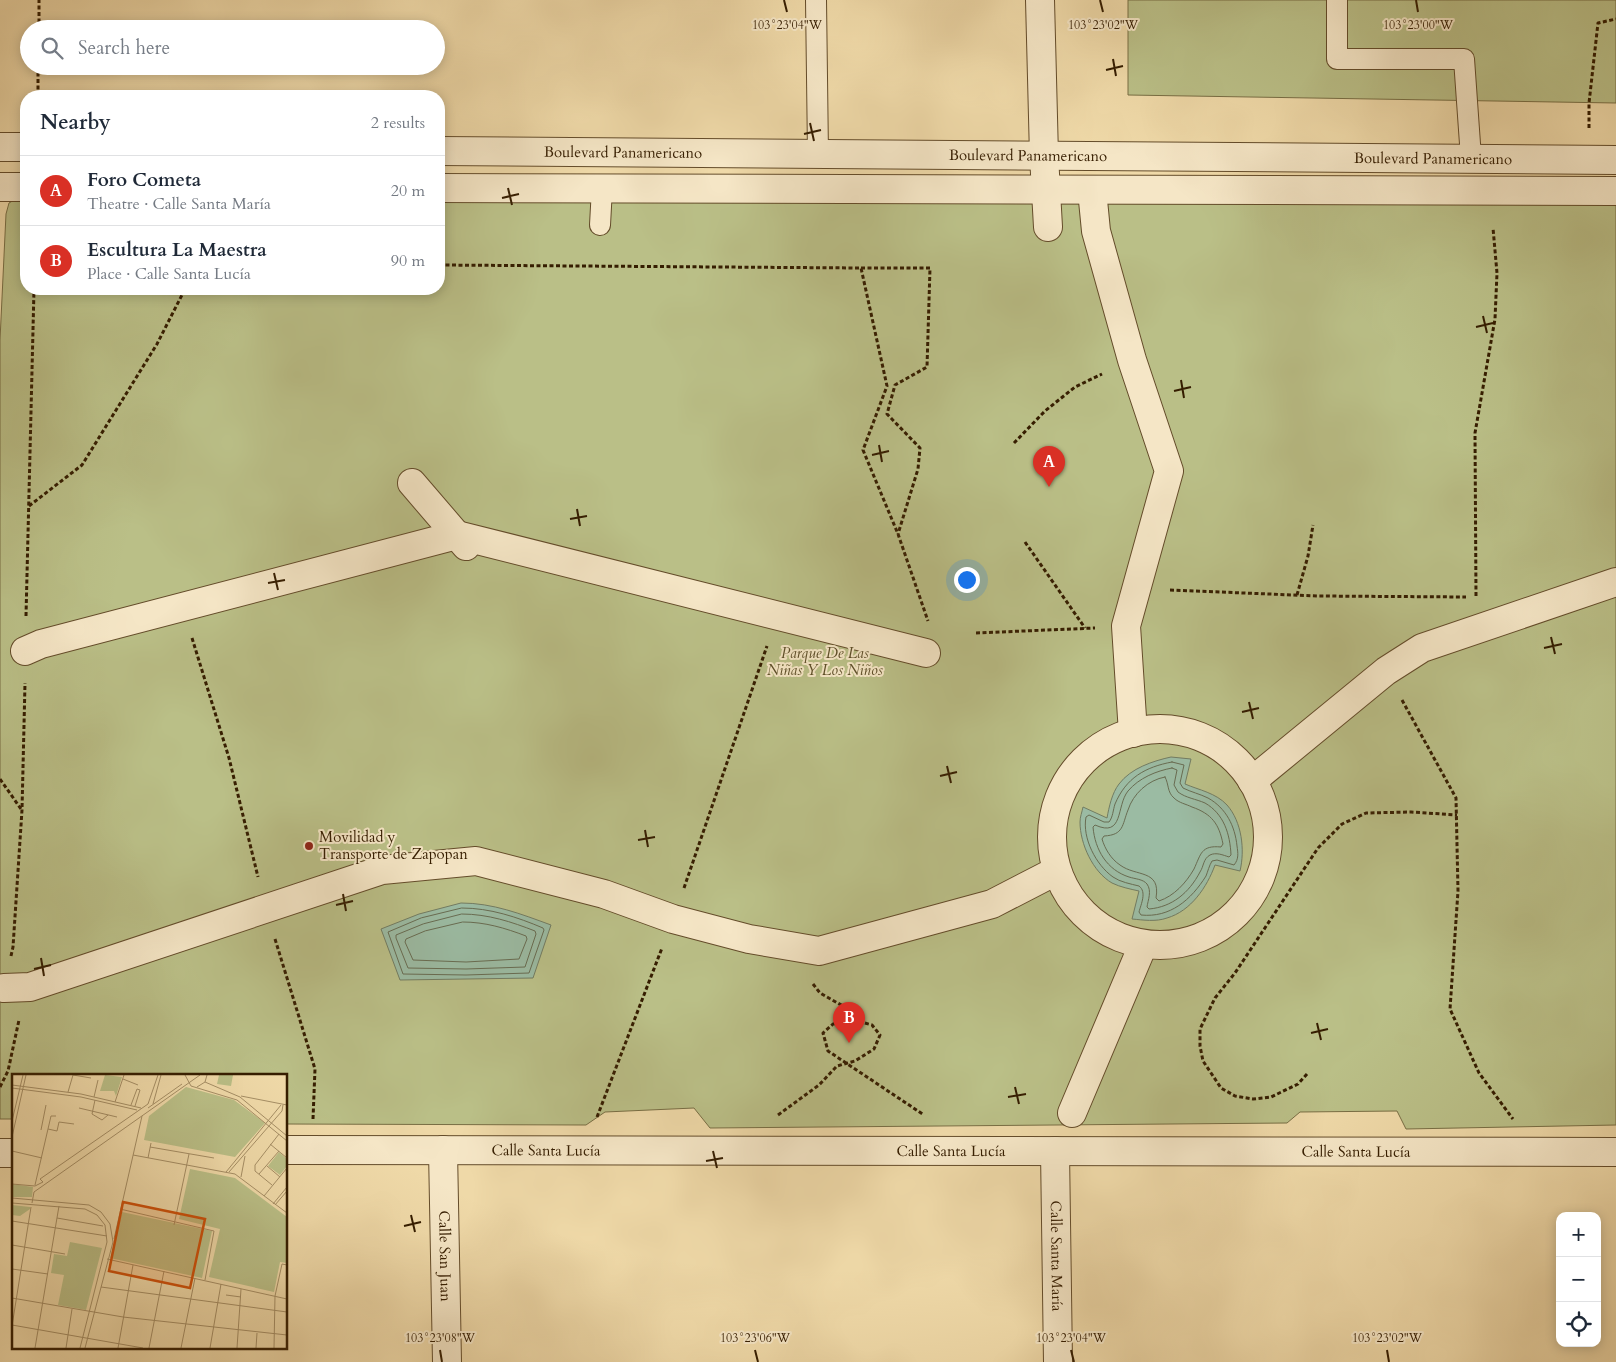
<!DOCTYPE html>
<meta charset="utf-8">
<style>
body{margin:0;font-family:Cardo,serif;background:#f2f2f3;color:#1f2937}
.controls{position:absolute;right:15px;bottom:15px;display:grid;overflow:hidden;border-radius:10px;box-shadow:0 2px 12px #0003}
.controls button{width:45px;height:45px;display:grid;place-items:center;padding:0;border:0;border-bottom:1px solid #e0e1e3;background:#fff;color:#1f2937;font:25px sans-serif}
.you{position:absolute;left:966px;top:579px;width:18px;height:18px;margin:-12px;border:4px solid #fff;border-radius:50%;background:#1a73e8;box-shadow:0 0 0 8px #1a73e833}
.badge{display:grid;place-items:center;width:32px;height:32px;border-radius:50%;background:#d93025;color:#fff;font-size:16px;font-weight:700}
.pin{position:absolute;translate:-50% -41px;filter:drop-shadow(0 1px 2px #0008)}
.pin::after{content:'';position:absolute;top:26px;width:18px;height:15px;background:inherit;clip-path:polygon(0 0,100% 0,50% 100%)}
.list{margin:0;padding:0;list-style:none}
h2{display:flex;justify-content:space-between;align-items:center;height:65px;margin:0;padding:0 20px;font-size:21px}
h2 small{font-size:16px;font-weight:400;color:#747a83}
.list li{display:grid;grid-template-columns:32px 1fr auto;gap:15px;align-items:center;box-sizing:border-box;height:70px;padding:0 20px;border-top:1px solid #e0e1e3}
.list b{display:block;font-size:19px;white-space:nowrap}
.list p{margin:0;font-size:16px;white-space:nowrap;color:#747a83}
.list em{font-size:16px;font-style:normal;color:#747a83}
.icon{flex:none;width:28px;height:28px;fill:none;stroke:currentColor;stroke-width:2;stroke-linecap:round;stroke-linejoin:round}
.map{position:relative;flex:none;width:1616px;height:1362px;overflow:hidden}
.search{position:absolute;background:#fff;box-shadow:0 2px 12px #0003;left:20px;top:20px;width:425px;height:55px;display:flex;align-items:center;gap:12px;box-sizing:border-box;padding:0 18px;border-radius:28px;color:#747a83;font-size:19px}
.panel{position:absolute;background:#fff;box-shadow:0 2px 12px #0003;left:20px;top:90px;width:425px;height:205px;border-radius:20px}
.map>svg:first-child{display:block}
.green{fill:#babf87;stroke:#786e44}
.water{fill:#9bbba3;stroke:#727c62}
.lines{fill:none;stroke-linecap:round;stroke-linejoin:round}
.shore{stroke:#686c52;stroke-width:1}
.lane-casing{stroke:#644c2a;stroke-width:22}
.street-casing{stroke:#644c2a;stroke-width:30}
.path{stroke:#351d00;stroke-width:3;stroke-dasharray:4 2.5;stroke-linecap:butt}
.lane{stroke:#f5e6c6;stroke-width:20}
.street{stroke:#f5e6c6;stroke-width:28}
.ticks{fill:none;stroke:#351d00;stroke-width:2}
.poi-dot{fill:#8f2418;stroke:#f5e6c6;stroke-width:2}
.labels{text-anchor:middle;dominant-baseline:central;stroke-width:4;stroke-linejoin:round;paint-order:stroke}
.street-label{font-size:15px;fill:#351d00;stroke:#f5e6c6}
.park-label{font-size:15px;font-style:italic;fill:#5d4e28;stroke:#f5e6c6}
.poi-label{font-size:15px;fill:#351d00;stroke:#f5e6c6;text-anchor:start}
.inset-road{fill:none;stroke:#a58e65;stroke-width:1}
.view{fill:#cd500a;fill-opacity:0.15;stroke:#cd500a;stroke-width:2.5}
.inset-edge{fill:none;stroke:#351d00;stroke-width:2.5}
.ticks-label{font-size:12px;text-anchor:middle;fill:#351d00;stroke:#f5e6c6;stroke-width:4;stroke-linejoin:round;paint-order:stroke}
</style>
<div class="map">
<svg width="1616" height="1362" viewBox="0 0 1616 1362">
<rect width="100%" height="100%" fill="#efd9a8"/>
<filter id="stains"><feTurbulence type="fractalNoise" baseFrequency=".004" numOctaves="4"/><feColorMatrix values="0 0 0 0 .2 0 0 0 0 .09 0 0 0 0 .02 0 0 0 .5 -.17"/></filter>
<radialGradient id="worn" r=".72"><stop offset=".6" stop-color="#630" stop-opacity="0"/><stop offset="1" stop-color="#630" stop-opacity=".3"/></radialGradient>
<!-- green -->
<g class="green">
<polygon points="1128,0 1616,0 1616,103 1128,95"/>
<polygon points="21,196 26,196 26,289 439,289 439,196 1616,197 1616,1125 1406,1129 1397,1111 1300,1112 1287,1123 710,1128 694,1108 605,1112 586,1125 286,1124 286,1076 14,1076 14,1119 0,1119 0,340 6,214 9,203"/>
</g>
<!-- water -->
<g class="water">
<path d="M 1171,757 L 1191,759 L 1185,784 C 1199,790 1216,793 1227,805 C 1242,822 1245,850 1240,871 L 1215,865 C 1207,887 1191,911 1167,918 C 1156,922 1143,920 1132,919 L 1139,891 C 1130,889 1120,887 1112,883 C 1093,872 1080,844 1080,822 C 1080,817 1082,812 1083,807 L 1107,818 C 1109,807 1112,793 1119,784 C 1131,768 1153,761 1171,757 Z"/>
<path d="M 461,903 C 493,903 521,914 551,925 L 533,978 L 400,980 L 381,929 L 419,914 Z"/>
</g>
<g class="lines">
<!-- shore -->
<g class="shore">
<path d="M 1172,762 L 1184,765 L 1180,783 L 1183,788 C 1191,792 1200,794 1208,798 C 1226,808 1235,826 1237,846 C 1238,853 1239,859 1234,865 L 1217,860 L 1212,861 C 1209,866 1208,871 1206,876 C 1191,900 1170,918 1141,915 L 1139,912 C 1141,904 1147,892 1139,886 C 1131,884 1120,882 1113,877 C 1096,865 1082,838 1086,817 L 1089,815 L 1104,822 L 1109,822 C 1113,817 1113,810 1115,804 C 1126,778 1145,767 1172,762 Z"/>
<path d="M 1172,768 L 1177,770 L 1174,785 L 1178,792 C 1186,798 1196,799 1205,803 C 1224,814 1230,834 1231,855 L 1229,857 C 1223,855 1216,852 1210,855 C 1203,859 1204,866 1200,872 C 1189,893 1172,907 1149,909 L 1147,907 C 1148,900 1152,891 1147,884 C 1143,879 1135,879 1129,877 C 1107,870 1095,850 1093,827 L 1095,825 C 1124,838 1116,806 1128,791 C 1139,778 1156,771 1172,768 Z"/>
<path d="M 1165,777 C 1169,784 1167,792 1174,798 C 1179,803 1186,804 1192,807 C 1212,814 1219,824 1223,844 L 1221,847 C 1201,845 1201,854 1194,869 C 1186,883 1174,896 1159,901 L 1156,898 C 1161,869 1136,877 1120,865 C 1111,859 1105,849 1102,839 L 1104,836 C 1124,835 1122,825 1128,810 C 1133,794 1148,780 1165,777 Z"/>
<path d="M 462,908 C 490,908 517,917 543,928 L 544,930 L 529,973 L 466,975 L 403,974 L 388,932 L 421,918 Z"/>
<path d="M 462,914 C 488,914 512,922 535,931 L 536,934 L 525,967 L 466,969 L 408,968 L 396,938 L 396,935 L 423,924 Z"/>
<path d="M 463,922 C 485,922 505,928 526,936 L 527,939 L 519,959 L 466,962 L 413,960 L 405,942 L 406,939 L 425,931 Z"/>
</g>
<defs>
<g id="lane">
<polyline points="816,0 818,154"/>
<polyline points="1337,0 1337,59 1464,59 1471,158"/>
<polyline points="600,225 602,188"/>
</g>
<g id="street">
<polyline points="1040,0 1044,156 1048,227"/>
<polyline points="0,147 26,147"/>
<path id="s1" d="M 439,151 L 1616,160"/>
<polyline points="0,187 26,187"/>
<polyline points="439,188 1616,191"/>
<polyline points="1092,190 1096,231 1132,360 1169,471 1126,626 1133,733"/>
<polyline points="412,483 466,546"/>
<polyline points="25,651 41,644 457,535 926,653"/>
<circle cx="1160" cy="837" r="108"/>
<polyline points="1252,781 1386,671 1422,648 1616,582"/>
<polyline points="4,988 30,987 382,870 476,861 604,894 673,919 749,939 819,951 992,904 1056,871"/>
<polyline points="1072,1113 1143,945"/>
<path id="s2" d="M 286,1150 L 1616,1152"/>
<path id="s3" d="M 443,1150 L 447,1362"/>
<path id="s4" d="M 1055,1151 L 1058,1362"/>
<polyline points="0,1153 14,1153"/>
</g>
</defs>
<!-- lane casing -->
<use href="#lane" class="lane-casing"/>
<!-- street casing -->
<use href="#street" class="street-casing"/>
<!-- path -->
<g class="path">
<polyline points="39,29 39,0"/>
<polyline points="38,96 38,66"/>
<polyline points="1589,128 1589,103 1598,23 1616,19"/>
<polyline points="439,265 861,268 887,386 863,450 898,534 928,621"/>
<polyline points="861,268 930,268 927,367 895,385 887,414 920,448 918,469 898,534"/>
<polyline points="1014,443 1045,411 1075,387 1102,374"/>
<polyline points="29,506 82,465 157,344 185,289"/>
<polyline points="1025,542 1085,628"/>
<polyline points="1170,590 1318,596 1466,597"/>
<polyline points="1297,595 1308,556 1313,525"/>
<polyline points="1476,596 1475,433 1495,319 1497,273 1493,228"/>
<polyline points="26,616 34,289"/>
<polyline points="976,633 1095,628"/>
<polyline points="192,638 229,758 258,877"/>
<polyline points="1402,700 1456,798 1458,891 1450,1009 1479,1073 1513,1119"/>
<polyline points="0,779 21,809"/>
<polyline points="684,888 767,646"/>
<polyline points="275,939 315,1069 313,1119"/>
<polyline points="11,956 13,947 22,810 25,683"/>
<polyline points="813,984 820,993 857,1014 858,1021 833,1024 823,1033 828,1051 924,1115"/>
<polyline points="1307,1074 1298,1084 1271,1097 1253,1099 1235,1096 1221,1088 1203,1061 1200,1046 1200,1029 1215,998 1235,973 1318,848 1342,824 1366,813 1411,812 1457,815"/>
<polyline points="0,1087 8,1071 19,1020"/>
<polyline points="778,1115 819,1085 837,1066 855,1061 874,1049 880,1035 872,1025 858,1021"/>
<polyline points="597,1117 662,948"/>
</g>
<!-- lane -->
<use href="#lane" class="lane"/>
<!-- street -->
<use href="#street" class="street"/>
</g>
<!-- ticks -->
<path class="ticks" d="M 784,0 L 787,12M 1100,0 L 1103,12M 1416,0 L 1418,12M 1113,59 L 1116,76M 1106,70 L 1123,66M 810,123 L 814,141M 804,134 L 821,130M 508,188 L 512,205M 502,198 L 519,194M 1483,316 L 1487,333M 1476,327 L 1493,323M 1181,380 L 1184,398M 1174,391 L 1191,387M 879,445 L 882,462M 872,455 L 889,451M 577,509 L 580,526M 570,519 L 587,516M 274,573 L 278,590M 268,583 L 285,580M 1551,637 L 1555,654M 1544,648 L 1562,644M 1249,702 L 1253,719M 1242,712 L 1259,708M 947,766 L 951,783M 940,776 L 957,772M 645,830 L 648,847M 638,840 L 655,837M 343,894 L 346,911M 336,905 L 353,901M 41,958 L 44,976M 34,969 L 51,965M 1317,1023 L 1321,1040M 1311,1033 L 1328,1029M 1015,1087 L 1019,1104M 1008,1097 L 1026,1094M 713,1151 L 717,1168M 706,1161 L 723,1158M 411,1215 L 415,1232M 404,1226 L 421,1222M 440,1350 L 442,1362M 755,1350 L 758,1362M 1071,1350 L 1074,1362M 1387,1350 L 1389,1362"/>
<!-- markers -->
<circle class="poi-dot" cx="309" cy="846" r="5"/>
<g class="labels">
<!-- street labels -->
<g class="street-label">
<text stroke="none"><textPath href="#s1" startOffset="184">Boulevard Panamericano</textPath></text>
<text stroke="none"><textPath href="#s1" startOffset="589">Boulevard Panamericano</textPath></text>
<text stroke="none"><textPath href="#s1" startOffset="994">Boulevard Panamericano</textPath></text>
<text stroke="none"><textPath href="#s2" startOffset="260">Calle Santa Lucía</textPath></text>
<text stroke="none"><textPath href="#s2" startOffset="665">Calle Santa Lucía</textPath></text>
<text stroke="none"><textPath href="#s2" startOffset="1070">Calle Santa Lucía</textPath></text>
<text stroke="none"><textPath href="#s3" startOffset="106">Calle San Juan</textPath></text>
<text stroke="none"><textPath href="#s4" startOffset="105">Calle Santa María</textPath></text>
</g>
<!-- park labels -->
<g class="park-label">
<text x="825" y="653">Parque De Las<tspan x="825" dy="17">Niñas Y Los Niños</tspan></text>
</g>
<!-- poi labels -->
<g class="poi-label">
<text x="319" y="837">Movilidad y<tspan x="319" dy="17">Transporte de Zapopan</tspan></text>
</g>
</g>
<!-- overview -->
<g transform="translate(12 1074)">
<rect width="275" height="275" fill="#efd9a8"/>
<path d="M 93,1 L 110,3 L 104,22 L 102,17 L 88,17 ZM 207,1 L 221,1 L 219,12 L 205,10 ZM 174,13 L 222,26 L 253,49 L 223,83 L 132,66 L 137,42 ZM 267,78 L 275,85 L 275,92 L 268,101 L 256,92 ZM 178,95 L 223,104 L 275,143 L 275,189 L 268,188 L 262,218 L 197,203 L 208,155 L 167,145 ZM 0,110 L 21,113 L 20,123 L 0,123 ZM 0,131 L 18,133 L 18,135 L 8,142 L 0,141 ZM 110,138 L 200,157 L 190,204 L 98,184 ZM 58,168 L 90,174 L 74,236 L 46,231 L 52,201 L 39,199 L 42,180 L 55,182 Z" fill="#babf87"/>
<path class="inset-road" d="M 61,1 L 79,4M 173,1 L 179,12 L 225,26 L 275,67M 111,5 L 126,11M 193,8 L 228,23 L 275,62M 0,11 L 69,20 L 129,34M 185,13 L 193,8 L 195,1M 0,14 L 69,23 L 125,36M 56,18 L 61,1M 229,22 L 275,31M 82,23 L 86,6M 83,26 L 80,40 L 90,46 L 96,41M 103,28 L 112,1M 141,30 L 149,1M 119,31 L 125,15 L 128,16 L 123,32M 67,34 L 105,43M 136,34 L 170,10M 0,47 L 11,1M 36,55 L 45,57 L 47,48 L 62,50M 29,56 L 34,31M 0,63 L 14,1M 258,70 L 275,84M 138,73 L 202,84M 0,77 L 30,84M 121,81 L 223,100 L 275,139M 136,84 L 139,69M 255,92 L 268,103M 214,98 L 269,31M 217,98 L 270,37 L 271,31M 247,100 L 267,77M 229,103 L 233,82M 31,108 L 28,105 L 136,30 L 146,1M 0,110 L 23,112 L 31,108M 23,111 L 39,42 L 44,42M 260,111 L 243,97 L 243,91 L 267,60M 252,122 L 275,94M 0,124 L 77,131 L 89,138 L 98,150 L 101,168 L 73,274M 0,129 L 73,135 L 85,141 L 93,151 L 95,168 L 68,274M 20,129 L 22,118 L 188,1M 261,130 L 275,113M 263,131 L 275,117M 108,135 L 202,157M 45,144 L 91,152M 0,147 L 95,162M 162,151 L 177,80M 102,165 L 130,42M 0,171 L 53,180M 95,185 L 275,225M 0,195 L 36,200M 193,206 L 202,157M 89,213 L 275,238M 214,221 L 229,223M 0,224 L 111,243 L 275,261M 0,251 L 131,274M 0,252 L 19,133M 23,274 L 47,132M 54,274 L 60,235M 106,274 L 121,191M 137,274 L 152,197M 169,274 L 183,204M 198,274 L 209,210M 225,274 L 229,215M 244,274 L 245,259M 262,274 L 263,222 L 270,190 L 275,191"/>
<path class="view" d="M 111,128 L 193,145 L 178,214 L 97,197 Z"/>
<rect width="275" height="275" class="inset-edge"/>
</g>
<g class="ticks-label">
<text x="787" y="29">103°23'04"W</text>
<text x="1103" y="29">103°23'02"W</text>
<text x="1418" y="29">103°23'00"W</text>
<text x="440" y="1342">103°23'08"W</text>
<text x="755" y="1342">103°23'06"W</text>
<text x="1071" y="1342">103°23'04"W</text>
<text x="1387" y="1342">103°23'02"W</text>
</g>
<rect width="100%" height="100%" filter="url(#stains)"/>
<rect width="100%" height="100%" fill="url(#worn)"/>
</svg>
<div class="controls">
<button>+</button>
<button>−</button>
<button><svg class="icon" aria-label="locate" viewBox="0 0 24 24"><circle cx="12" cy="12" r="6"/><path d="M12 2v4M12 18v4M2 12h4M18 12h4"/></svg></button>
</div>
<div class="you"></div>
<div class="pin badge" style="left:1049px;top:487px">A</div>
<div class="pin badge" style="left:849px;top:1043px">B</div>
<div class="search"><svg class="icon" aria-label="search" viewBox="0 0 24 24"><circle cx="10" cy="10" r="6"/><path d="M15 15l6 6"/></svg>Search here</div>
<section class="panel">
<h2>Nearby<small>2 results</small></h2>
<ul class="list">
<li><span class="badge">A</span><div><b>Foro Cometa</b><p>Theatre · Calle Santa María</p></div><em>20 m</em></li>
<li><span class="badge">B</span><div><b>Escultura La Maestra</b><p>Place · Calle Santa Lucía</p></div><em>90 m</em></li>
</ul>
</section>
</div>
